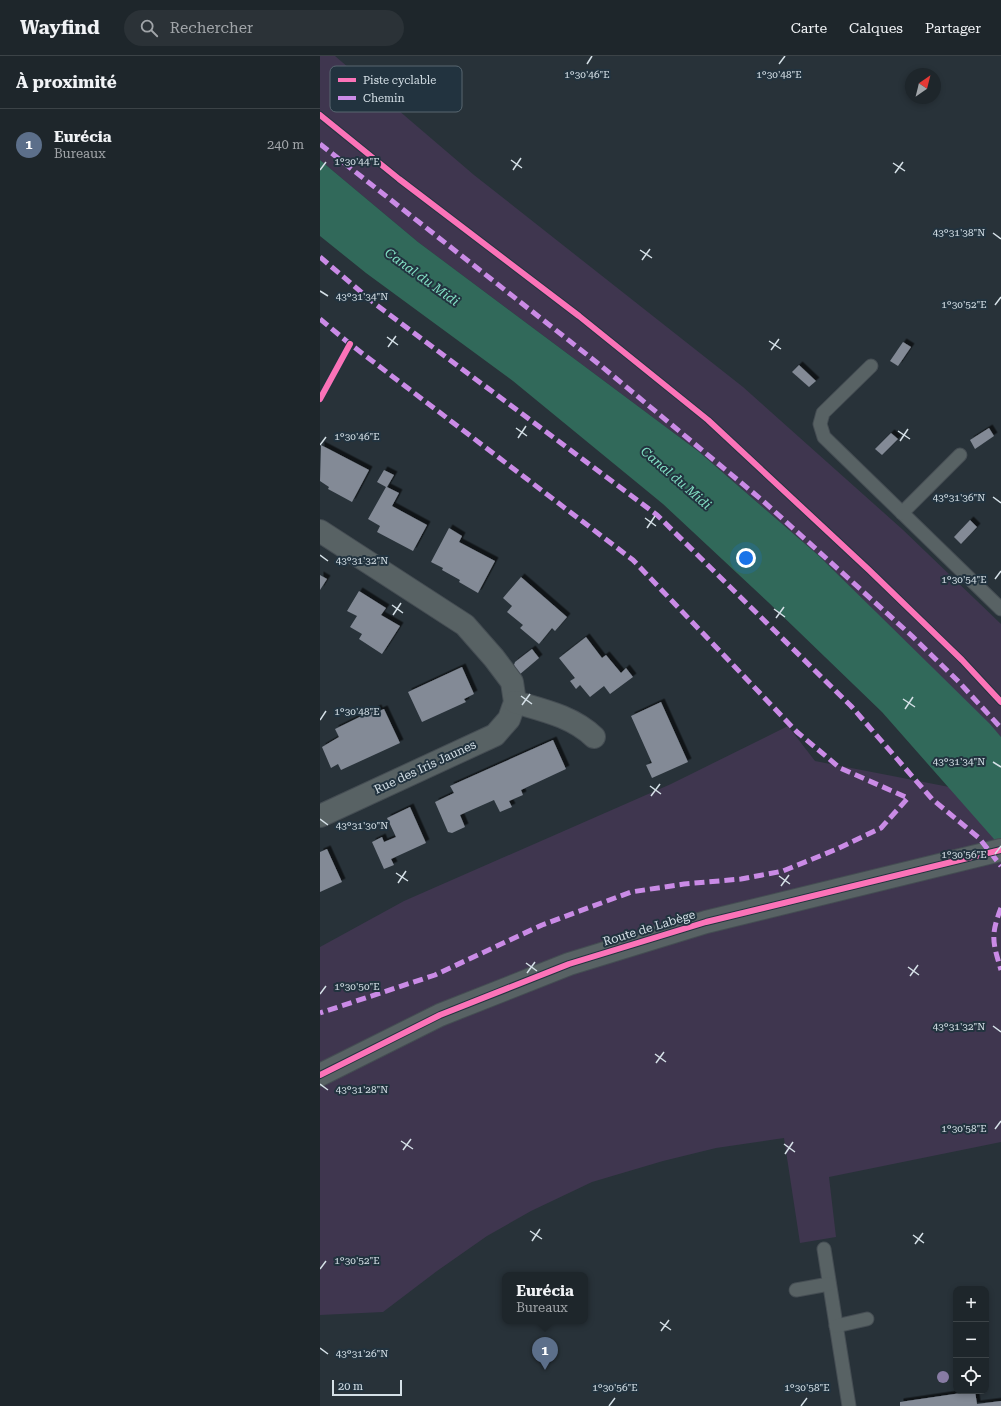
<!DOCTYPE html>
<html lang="fr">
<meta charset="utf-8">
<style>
body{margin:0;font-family:"Roboto Serif",serif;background:#2b3237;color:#f1f3f6}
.controls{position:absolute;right:12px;bottom:12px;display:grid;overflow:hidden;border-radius:8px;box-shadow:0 2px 6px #0003}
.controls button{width:36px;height:36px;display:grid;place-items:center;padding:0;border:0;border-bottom:1px solid #3c4347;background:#1e262b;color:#f1f3f6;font:20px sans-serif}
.compass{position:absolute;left:585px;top:12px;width:36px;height:36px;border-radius:50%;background:#1e262b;box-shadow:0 2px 6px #0003;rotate:35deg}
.scale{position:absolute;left:12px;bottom:10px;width:70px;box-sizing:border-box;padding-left:4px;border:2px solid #d5e0e7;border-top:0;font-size:11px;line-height:14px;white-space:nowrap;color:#d5e0e7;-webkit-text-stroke:3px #22333f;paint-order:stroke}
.you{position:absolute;left:426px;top:502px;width:14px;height:14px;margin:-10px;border:3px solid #fff;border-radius:50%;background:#1a73e8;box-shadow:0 0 0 6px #1a73e833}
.badge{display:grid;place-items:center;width:26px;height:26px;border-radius:50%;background:#98a3aa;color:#fff;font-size:13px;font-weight:700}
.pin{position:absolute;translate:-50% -33px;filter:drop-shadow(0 1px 2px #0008)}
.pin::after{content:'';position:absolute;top:21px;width:14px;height:12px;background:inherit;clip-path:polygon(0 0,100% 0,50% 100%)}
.popup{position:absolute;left:182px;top:1216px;width:86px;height:52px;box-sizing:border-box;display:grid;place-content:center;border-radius:8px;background:#1e262b;filter:drop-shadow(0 1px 3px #0005);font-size:13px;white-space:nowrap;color:#a1a5a9}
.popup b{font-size:15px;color:#f1f3f6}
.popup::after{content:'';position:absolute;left:50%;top:100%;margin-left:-8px;border:8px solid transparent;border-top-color:#1e262b}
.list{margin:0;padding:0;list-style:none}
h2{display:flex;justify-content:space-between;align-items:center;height:52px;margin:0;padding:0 16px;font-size:17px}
h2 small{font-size:13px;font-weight:400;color:#a1a5a9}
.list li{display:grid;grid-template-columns:26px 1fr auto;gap:12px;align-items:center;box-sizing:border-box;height:72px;padding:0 16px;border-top:1px solid #3c4347}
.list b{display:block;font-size:15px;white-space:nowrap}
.list p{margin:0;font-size:13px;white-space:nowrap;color:#a1a5a9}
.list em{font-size:13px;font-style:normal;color:#a1a5a9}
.icon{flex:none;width:22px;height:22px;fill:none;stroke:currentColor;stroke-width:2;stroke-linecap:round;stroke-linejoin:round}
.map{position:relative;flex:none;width:681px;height:1350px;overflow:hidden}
header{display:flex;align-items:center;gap:24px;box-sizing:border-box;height:56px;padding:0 20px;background:#1e262b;border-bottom:1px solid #3c4347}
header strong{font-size:19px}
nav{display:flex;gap:22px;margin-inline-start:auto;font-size:14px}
.search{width:280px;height:36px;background:#2b3237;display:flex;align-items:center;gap:10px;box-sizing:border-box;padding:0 14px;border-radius:22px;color:#a1a5a9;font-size:15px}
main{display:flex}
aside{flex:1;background:#1e262b}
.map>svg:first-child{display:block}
.green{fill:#3f364f}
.water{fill:#31695a}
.building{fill:#838a96;filter:url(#shadow)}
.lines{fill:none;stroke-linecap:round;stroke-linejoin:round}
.service-casing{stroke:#454d53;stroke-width:15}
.minor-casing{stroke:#454d53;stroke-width:24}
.tertiary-casing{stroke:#454d53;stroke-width:24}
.service{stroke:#586264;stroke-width:13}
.minor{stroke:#586264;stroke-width:22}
.tertiary{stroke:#586264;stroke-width:22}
.quiet{stroke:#ca8be6;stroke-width:5;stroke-dasharray:10 5;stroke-linecap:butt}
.cycleway-casing{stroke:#22333f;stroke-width:8}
.cycleway{stroke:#fb73b8;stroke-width:6}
.tree{fill:#887ca4}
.ticks{fill:none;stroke:#d5e0e7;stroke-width:1.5}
.labels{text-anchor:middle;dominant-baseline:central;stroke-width:4;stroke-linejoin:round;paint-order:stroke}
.street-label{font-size:12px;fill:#d5e0e7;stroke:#22333f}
.water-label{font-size:13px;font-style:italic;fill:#82e0c4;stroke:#22333f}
.key{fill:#22333f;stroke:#586771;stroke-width:1}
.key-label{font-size:11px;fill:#d5e0e7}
.ticks-label{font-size:10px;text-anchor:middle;fill:#d5e0e7;stroke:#22333f;stroke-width:4;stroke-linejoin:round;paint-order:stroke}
</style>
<header>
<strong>Wayfind</strong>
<div class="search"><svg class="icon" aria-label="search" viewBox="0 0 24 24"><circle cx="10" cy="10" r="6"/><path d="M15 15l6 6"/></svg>Rechercher</div>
<nav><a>Carte</a><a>Calques</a><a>Partager</a></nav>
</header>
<main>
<aside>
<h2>À proximité<small></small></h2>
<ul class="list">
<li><span class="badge" style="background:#5c6f8a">1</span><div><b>Eurécia</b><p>Bureaux</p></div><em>240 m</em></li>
</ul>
</aside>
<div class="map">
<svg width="681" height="1350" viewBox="0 0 681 1350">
<defs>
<filter id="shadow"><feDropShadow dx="3.5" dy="-3.5" stdDeviation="0" flood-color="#0009"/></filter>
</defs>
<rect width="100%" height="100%" fill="#283239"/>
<!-- green -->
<g class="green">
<polygon points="0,0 15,0 154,119 423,331 582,473 681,568 681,681 498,499 378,395 98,186 0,104"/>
<polygon points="468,670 495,705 681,741 681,1086 509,1121 516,1181 480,1187 464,1082 396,1092 343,1105 272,1126 211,1155 167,1180 117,1215 63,1256 0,1259 0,891 84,845 351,728"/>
</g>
<!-- water -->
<polygon class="water" points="0,104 98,186 378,395 498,499 670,668 681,681 681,791 562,656 448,546 343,448 193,325 46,217 0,180"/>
<!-- building -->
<g class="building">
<polygon points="583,286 591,291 578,310 570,305"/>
<polygon points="479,309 496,325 489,331 472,316"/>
<polygon points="669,372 674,380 655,393 650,384"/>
<polygon points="571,377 578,383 562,399 555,393"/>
<polygon points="1,389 49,414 32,446 8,433 9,431 0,425"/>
<polygon points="64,414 74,419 67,431 79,437 72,450 107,469 93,495 57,476 60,470 48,463 66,431 57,426"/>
<polygon points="650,464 657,471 641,488 634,481"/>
<polygon points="129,472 142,480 139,486 175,505 158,537 139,526 140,524 122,514 123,512 111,506"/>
<polygon points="0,519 7,523 0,534"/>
<polygon points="201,521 247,561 235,575 232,572 219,588 200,572 203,569 187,556 192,550 183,542"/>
<polygon points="39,535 66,552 61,559 80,570 62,598 39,583 42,578 30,571 37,560 27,555"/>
<polygon points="266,581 282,602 286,599 301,617 306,612 313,621 290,638 284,630 270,641 260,629 256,633 250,625 255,622 239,602"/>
<polygon points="212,593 219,602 199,619 194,609 195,606"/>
<polygon points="142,611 154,638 144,643 146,646 102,666 88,636"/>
<polygon points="341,646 368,706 332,722 326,709 332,707 311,660"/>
<polygon points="58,652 59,655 64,653 80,687 21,714 18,708 11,712 2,691 19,681 15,673"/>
<polygon points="233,684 246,713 201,734 203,739 189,745 192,751 180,756 174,744 140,759 145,771 132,777 128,776 115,746 134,737 130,730"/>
<polygon points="90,751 106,787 71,803 74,809 64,813 52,786 62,781 64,786 76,781 67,762"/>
<polygon points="7,793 22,826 0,836 0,796"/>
<polygon points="655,1335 657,1348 681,1345 681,1350 580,1350 580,1346"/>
</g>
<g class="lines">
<defs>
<g id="service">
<polyline points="551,310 503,357 500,368 504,381 681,553"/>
<polyline points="582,457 640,399"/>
<polyline points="504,1193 529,1350"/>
<polyline points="476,1234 509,1228"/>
<polyline points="516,1270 547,1263"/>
</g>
<g id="minor">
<polyline points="0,475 145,569 174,602 192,626 195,646 189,663 175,679 0,760"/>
<path d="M 195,646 C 222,654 252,660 274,681"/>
</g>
<polyline id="tertiary" points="0,1019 120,959 249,908 386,866 681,794"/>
</defs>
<!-- service casing -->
<use href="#service" class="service-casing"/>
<!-- minor casing -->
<use href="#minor" class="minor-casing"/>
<!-- tertiary casing -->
<use href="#tertiary" class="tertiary-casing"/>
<!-- service -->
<use href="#service" class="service"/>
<!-- minor -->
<use href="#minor" class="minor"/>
<!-- tertiary -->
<use href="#tertiary" class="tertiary"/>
<!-- quiet -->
<g class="quiet">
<polyline points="0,88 280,309 443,445 592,580 638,625 681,672"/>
<polyline points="0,201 54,247 337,459 531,650 612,743 659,782 681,810"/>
<polyline points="0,263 30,288 313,504 477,676 520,712 588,742 561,772 517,793 463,815 421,823 364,828 311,836 222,869 115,919 0,957"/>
<path d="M 681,852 C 670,880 673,887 681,914"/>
</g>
<defs>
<g id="cycleway">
<polyline points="0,59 79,123 259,260 388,364 549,514 642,604 681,646"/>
<polyline points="0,343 30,288"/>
<polyline points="0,1019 120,959 249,908 386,866 681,794"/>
</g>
</defs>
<!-- cycleway casing -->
<use href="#cycleway" class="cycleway-casing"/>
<!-- cycleway -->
<use href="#cycleway" class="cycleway"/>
</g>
<!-- trees -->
<circle class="tree" cx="623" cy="1321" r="6"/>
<!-- ticks -->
<path class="ticks" d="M 267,8 L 272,0M 459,8 L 465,0M 191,104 L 202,112M 573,107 L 585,115M 0,114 L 6,106M 193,114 L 201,102M 575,117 L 583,106M 673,177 L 681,183M 320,194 L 332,202M 322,204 L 330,193M 0,235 L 8,240M 675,249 L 681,241M 67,281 L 78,289M 449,285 L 461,293M 68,291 L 76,280M 451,294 L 459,283M 196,372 L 207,380M 578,375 L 590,383M 198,382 L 206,370M 580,385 L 588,373M 0,389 L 6,381M 673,441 L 681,447M 325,462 L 336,470M 327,472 L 335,460M 0,499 L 8,505M 675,523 L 681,515M 72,549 L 83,557M 454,553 L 465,561M 73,559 L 81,547M 456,562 L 464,551M 201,640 L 212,648M 583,643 L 595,651M 202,649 L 210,638M 585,653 L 593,641M 0,664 L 6,655M 673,706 L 681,711M 330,730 L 341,738M 331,740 L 340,728M 0,763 L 8,769M 675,798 L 681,790M 76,817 L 88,825M 459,820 L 470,828M 78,827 L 86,815M 461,830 L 469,819M 206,907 L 217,915M 588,911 L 599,919M 207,917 L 215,906M 590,920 L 598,909M 0,938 L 6,930M 673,970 L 681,976M 335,998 L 346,1006M 336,1007 L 344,996M 0,1028 L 8,1034M 675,1073 L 681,1065M 81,1085 L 93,1093M 464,1088 L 475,1096M 83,1094 L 91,1083M 465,1098 L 473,1086M 210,1175 L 222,1183M 593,1179 L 604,1187M 212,1185 L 220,1173M 595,1188 L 603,1177M 0,1213 L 6,1205M 340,1266 L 351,1274M 341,1275 L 349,1264M 0,1292 L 8,1298M 289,1350 L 295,1342M 481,1350 L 487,1342"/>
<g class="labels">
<!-- street labels -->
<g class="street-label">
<text transform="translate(105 711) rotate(-25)">Rue des Iris Jaunes</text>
<text transform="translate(329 872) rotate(-17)">Route de Labège</text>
</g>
<!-- water labels -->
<g class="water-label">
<text transform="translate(102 221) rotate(36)">Canal du Midi</text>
<text transform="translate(356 422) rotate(41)">Canal du Midi</text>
</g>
</g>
<!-- legend -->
<rect x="10" y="10" width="132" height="46" rx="6" class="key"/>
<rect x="18" y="22" width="18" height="4" fill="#fb73b8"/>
<rect x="18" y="40" width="18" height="4" fill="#ca8be6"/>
<g class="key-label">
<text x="43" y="28">Piste cyclable</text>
<text x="43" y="46">Chemin</text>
</g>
<g class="ticks-label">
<text x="267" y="22">1°30'46"E</text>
<text x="459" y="22">1°30'48"E</text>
<text x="37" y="109">1°30'44"E</text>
<text x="639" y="180">43°31'38"N</text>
<text x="42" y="244">43°31'34"N</text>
<text x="644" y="252">1°30'52"E</text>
<text x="37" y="384">1°30'46"E</text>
<text x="639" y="445">43°31'36"N</text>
<text x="42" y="508">43°31'32"N</text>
<text x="644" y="527">1°30'54"E</text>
<text x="37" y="659">1°30'48"E</text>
<text x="639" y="709">43°31'34"N</text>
<text x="42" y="773">43°31'30"N</text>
<text x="644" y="802">1°30'56"E</text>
<text x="37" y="934">1°30'50"E</text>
<text x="639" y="974">43°31'32"N</text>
<text x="42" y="1037">43°31'28"N</text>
<text x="644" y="1076">1°30'58"E</text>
<text x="37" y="1208">1°30'52"E</text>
<text x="42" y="1301">43°31'26"N</text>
<text x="295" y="1335">1°30'56"E</text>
<text x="487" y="1335">1°30'58"E</text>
</g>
</svg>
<div class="controls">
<button>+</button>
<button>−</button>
<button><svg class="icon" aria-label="locate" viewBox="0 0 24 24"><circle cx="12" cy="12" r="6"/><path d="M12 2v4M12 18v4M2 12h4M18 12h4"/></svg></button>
</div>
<svg class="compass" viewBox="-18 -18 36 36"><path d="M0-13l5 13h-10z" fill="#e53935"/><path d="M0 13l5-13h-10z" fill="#a1a5a9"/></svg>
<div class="scale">20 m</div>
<div class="you"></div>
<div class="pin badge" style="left:225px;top:1314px;background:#5c6f8a">1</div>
<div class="popup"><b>Eurécia</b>Bureaux</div>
</div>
</main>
